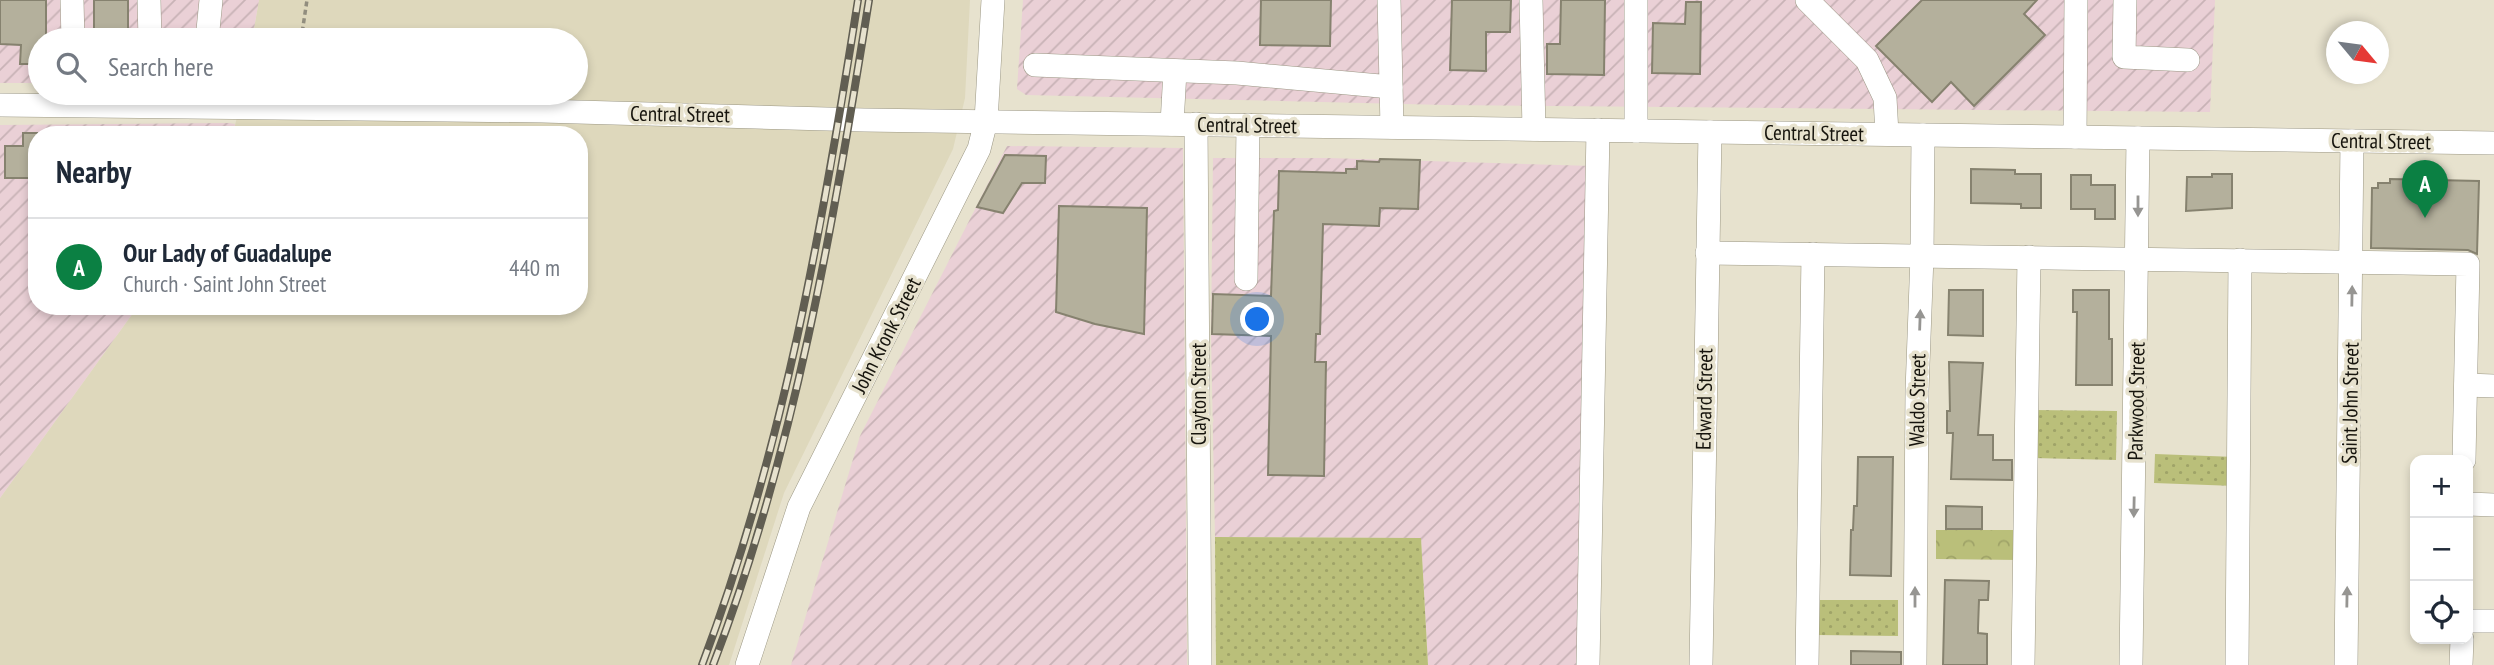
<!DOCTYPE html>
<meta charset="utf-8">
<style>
body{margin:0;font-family:"PT Sans Narrow",sans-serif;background:#f2f2f3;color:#1f2937}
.controls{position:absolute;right:21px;bottom:21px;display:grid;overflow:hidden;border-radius:14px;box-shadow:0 4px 10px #0003}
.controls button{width:63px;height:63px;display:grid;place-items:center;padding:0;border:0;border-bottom:2px solid #e0e1e3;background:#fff;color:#1f2937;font:35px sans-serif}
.compass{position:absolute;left:2326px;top:21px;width:63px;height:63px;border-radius:50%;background:#fff;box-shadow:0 4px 10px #0003;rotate:119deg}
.you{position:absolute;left:1258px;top:320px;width:24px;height:24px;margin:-18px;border:5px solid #fff;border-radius:50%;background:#1a73e8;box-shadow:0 0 0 10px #1a73e833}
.badge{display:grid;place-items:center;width:46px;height:46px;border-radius:50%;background:#0b8043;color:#fff;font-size:23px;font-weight:700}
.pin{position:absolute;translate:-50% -58px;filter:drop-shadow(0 2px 4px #0008)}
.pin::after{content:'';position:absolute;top:37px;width:24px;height:21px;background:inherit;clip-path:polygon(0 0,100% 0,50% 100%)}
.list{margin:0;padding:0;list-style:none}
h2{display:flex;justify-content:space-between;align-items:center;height:91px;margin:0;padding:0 28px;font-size:30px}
h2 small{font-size:23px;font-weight:400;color:#747a83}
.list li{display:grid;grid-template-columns:46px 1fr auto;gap:21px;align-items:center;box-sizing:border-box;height:98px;padding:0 28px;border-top:2px solid #e0e1e3}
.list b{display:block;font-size:26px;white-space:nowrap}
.list p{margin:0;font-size:23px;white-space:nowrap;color:#747a83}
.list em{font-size:23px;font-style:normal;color:#747a83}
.icon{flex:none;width:38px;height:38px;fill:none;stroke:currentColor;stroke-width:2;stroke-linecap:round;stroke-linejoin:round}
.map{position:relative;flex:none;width:2494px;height:665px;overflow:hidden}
.search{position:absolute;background:#fff;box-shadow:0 4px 10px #0003;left:28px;top:28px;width:560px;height:77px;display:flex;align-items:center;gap:18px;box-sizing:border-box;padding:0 24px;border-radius:38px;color:#747a83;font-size:26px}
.panel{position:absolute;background:#fff;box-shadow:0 4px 10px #0003;left:28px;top:126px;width:560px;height:189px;border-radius:28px}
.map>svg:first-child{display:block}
.built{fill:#ded8bc}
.industrial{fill:url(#industrial-furrows)}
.green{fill:url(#green-dots)}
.forest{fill:url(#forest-crowns)}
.building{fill:#b4b09c;stroke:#86826f;stroke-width:2}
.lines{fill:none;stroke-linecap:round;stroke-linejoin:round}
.minor-casing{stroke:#9b9784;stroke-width:24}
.path{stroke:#918d7e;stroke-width:3.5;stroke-dasharray:5 3.5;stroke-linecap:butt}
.minor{stroke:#fff;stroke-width:23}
.rail-casing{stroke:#615e52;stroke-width:8}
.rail{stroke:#e7e2ce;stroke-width:5;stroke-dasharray:16;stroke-linecap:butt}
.oneway{fill:#969592}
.labels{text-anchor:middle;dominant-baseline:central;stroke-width:7;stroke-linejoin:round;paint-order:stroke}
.street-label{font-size:21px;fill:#16140d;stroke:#e7e2ce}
</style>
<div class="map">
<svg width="2494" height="665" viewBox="0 0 2494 665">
<defs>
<pattern id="industrial-furrows" width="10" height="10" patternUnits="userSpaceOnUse" patternTransform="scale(1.75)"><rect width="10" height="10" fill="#ead0d6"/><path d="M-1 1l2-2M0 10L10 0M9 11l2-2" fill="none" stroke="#c8b2b6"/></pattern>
<pattern id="green-dots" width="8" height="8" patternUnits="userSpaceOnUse" patternTransform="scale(1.75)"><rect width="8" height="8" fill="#babf7a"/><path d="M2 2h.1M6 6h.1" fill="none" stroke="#9fa368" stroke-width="1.8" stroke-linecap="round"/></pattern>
<pattern id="forest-crowns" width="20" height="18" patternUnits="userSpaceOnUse" patternTransform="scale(1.75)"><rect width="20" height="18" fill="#babf7a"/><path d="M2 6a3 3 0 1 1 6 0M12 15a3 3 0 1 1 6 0" fill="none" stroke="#9fa368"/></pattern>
</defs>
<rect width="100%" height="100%" fill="#e7e2ce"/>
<!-- built -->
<polygon class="built" points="259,0 970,0 965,98 953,149 784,493 729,665 0,665 0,498 138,306 579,306 579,135 233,135 242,93 576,93 576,40 252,40"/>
<!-- industrial -->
<g class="industrial">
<polygon points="0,0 259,0 252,40 40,40 40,83 0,83"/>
<polygon points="1023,0 2215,0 2210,112 1445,105 1026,95 1017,89"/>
<polygon points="229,123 235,124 233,135 37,135 37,306 138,306 0,498 0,125"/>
<polygon points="1007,146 1183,148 1187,665 791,665 860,436"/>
<polygon points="1213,158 1328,158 1593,166 1583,665 1428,665 1421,538 1215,537 1211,335"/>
</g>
<!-- green -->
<g class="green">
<polygon points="2034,410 2117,411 2116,460 2033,458"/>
<polygon points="2155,454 2236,457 2235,486 2154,483"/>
<polygon points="1215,537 1421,538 1428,665 1216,665"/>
<polygon points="1817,600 1898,600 1898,636 1817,635"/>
</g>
<!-- forest -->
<polygon class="forest" points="1936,530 2020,530 2019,560 1936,559"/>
<!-- building -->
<g class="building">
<polygon points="0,0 46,0 46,40 40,40 40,64 20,64 21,45 0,44"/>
<rect x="94" y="0" width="34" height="40"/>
<polygon points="1261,0 1331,0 1330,46 1260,45"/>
<polygon points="1452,0 1511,0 1510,32 1486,32 1486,71 1450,70"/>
<polygon points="1561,0 1605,0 1604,75 1547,74 1547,44 1560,44"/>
<polygon points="1922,0 2037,0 2024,14 2045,35 1974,106 1951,82 1932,102 1876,46"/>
<polygon points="1686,2 1701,2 1700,74 1652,73 1653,23 1685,24"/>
<polygon points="23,133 37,133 37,178 5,178 5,146 23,146"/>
<polygon points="1005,155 1046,156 1045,183 1022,183 1003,213 977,207"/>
<polygon points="1380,159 1420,160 1418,209 1380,208 1379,226 1323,224 1320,334 1316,334 1315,362 1326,362 1324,476 1268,475 1271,336 1212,334 1213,294 1271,296 1274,211 1278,210 1279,171 1346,173 1346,169 1357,169 1357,161 1379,162"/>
<polygon points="1971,169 2015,170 2015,174 2041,174 2041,208 2021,208 2021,204 1971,203"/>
<polygon points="2212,174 2232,174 2232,208 2186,211 2187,177 2212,177"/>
<polygon points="2071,175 2091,175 2091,185 2115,185 2115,219 2095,219 2095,209 2071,209"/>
<polygon points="2390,179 2479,181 2477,254 2468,250 2371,248 2372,188 2378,188 2378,183 2390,183"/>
<polygon points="1059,206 1147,208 1144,334 1095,324 1056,312"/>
<polygon points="1949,290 1983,290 1983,336 1948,335"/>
<polygon points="2073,290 2109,290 2109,339 2112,339 2112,385 2076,385 2077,312 2073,312"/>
<polygon points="1949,362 1983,363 1978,435 1993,435 1993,460 2012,460 2012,480 1951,479 1953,433 1947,433 1947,411 1950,411"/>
<polygon points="1858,457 1893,457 1891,576 1850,575 1851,530 1853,530 1854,506 1857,506"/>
<polygon points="1946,506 1982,507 1982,529 1946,529"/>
<polygon points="1945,580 1989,581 1988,600 1979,600 1978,628 1978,633 1987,634 1987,665 1943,665"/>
<polygon points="1851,651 1901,652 1901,665 1851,665"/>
</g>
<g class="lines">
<defs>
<g id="minor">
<polyline points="72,0 73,40"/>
<polyline points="149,0 150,40"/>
<polyline points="1389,0 1392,127"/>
<polyline points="1531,0 1534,129"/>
<polyline points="1636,0 1636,131"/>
<polyline points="1807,0 1867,60 1885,98 1887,134"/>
<polyline points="2125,0 2124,57 2188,60"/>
<polyline points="207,40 211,0"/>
<polyline points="1035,65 1237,73 1391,87"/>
<polyline points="0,105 542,111 864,120 2494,143"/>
<polyline points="1172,124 1175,71"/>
<polyline points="1196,124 1200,665"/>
<polyline points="2075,137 2076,0"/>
<polyline points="1707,253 2468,264 2464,460"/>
<polyline points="1246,279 1248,125"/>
<polyline points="2466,385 2494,386"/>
<polyline points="2468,504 2494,505"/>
<polyline points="2468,621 2494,621"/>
<polyline points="747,665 799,507 979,149 986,121 993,0"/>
<polyline points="1588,665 1598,130"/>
<polyline points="1701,665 1710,132"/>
<polyline points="1807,665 1813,254"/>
<polyline points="1915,665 1917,391 1922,256 1923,135"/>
<polyline points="2023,665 2029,257"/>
<polyline points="2131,665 2138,138"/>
<polyline points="2237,665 2240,260"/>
<polyline points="2346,665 2352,141"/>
<polyline points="2461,665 2462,639"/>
</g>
</defs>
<!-- minor casing -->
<use href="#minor" class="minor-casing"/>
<!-- path -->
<polyline class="path" points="301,40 307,0"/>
<!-- minor -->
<use href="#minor" class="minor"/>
<defs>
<g id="rail">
<path d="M 702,665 C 784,448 822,228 858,0"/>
<path d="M 713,665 C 795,451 833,225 869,0"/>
</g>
</defs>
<!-- rail casing -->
<use href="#rail" class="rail-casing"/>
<!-- rail -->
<use href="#rail" class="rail"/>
</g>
<!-- one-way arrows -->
<defs><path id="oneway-solid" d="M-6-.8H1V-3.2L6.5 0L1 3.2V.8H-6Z" transform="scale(1.75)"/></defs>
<g class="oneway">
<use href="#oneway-solid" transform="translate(2138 206) rotate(90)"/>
<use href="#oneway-solid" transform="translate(2352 296) rotate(-89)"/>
<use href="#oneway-solid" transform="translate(1920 320) rotate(-88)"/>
<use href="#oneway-solid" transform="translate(2134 507) rotate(91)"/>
<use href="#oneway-solid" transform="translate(1915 597) rotate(-90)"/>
<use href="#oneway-solid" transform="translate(2347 597) rotate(-89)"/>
</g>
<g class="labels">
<!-- street labels -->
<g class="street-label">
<text transform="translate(680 114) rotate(1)">Central Street</text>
<text transform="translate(1247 125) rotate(1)">Central Street</text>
<text transform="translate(1814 133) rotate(1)">Central Street</text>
<text transform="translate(2381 141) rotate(1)">Central Street</text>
<text transform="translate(886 335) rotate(-63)">John Kronk Street</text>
<text transform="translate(1198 394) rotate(-90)">Clayton Street</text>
<text transform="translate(1704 399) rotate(-89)">Edward Street</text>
<text transform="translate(1917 400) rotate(-89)">Waldo Street</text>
<text transform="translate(2136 401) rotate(-89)">Parkwood Street</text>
<text transform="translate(2350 403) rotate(-89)">Saint John Street</text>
</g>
</g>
</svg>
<div class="controls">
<button>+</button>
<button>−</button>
<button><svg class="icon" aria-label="locate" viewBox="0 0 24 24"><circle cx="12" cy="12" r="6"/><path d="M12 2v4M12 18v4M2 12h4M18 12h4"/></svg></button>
</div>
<svg class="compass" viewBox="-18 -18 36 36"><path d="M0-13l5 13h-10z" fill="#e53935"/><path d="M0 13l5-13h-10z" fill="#747a83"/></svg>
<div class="you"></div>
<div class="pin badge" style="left:2425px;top:218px">A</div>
<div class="search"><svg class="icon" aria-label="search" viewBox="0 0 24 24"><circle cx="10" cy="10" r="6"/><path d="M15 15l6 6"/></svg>Search here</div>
<section class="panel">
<h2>Nearby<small></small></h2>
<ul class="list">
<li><span class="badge">A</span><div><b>Our Lady of Guadalupe</b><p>Church · Saint John Street</p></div><em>440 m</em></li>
</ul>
</section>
</div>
